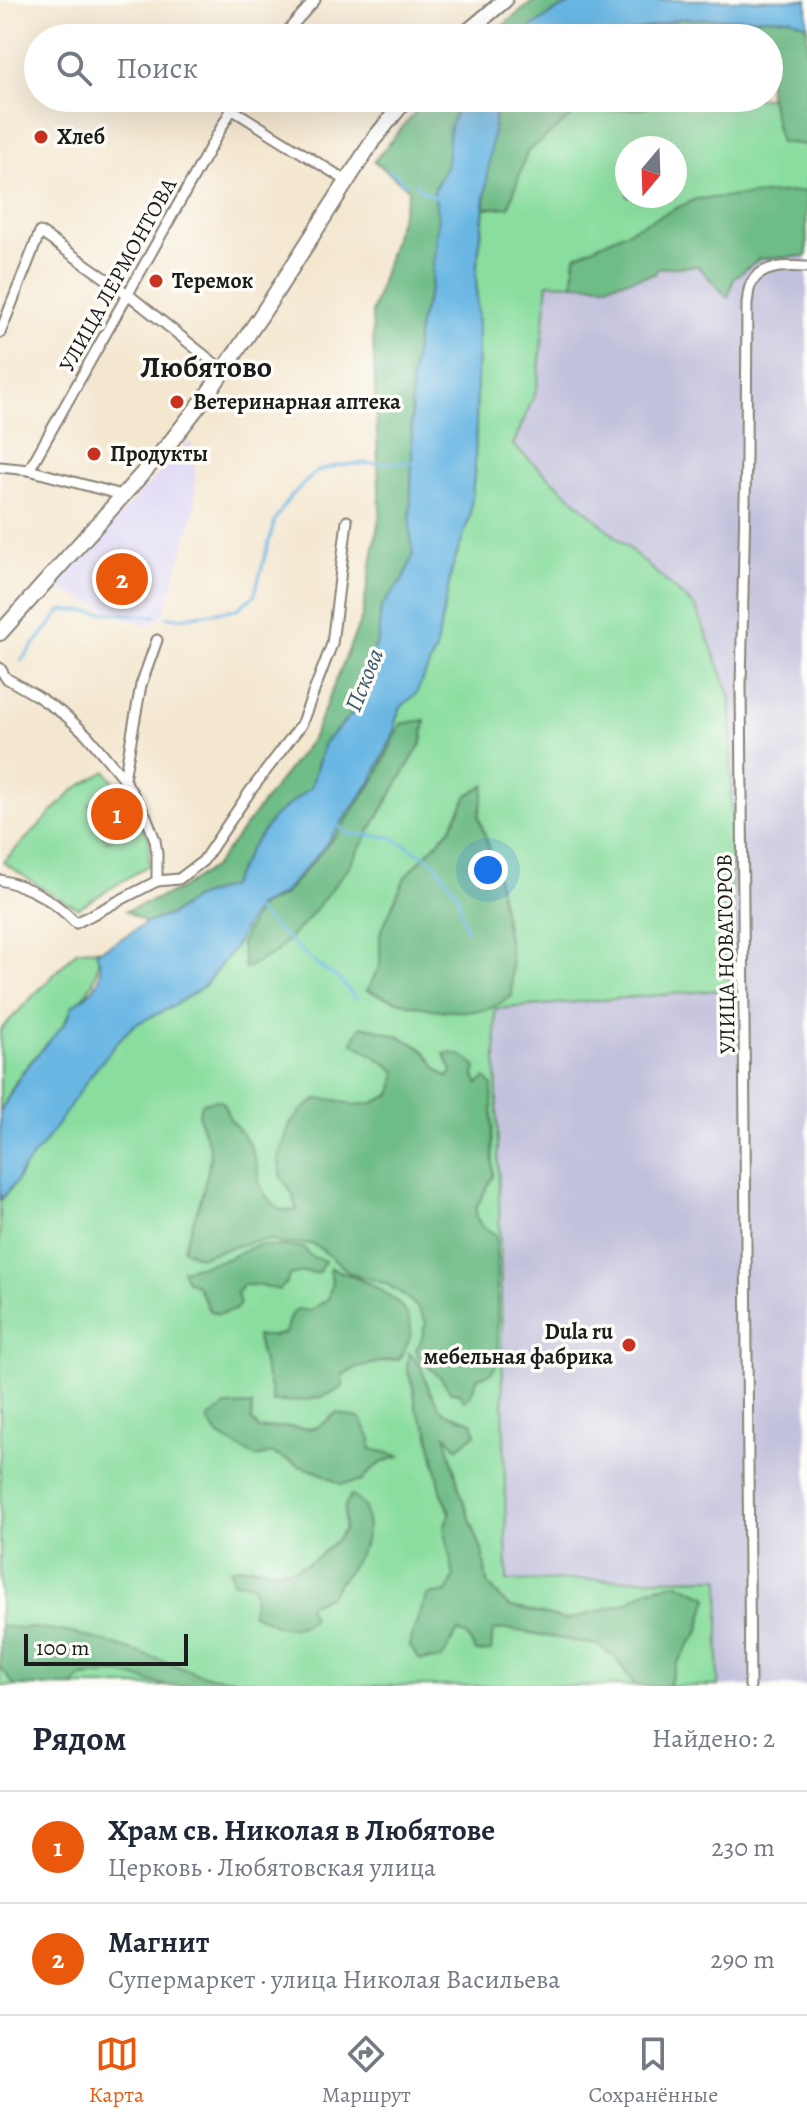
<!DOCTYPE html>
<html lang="ru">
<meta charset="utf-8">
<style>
body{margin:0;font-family:Alegreya,serif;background:#f6f6f7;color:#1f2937}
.compass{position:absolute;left:615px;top:136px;width:72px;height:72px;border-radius:50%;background:#fff;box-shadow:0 8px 32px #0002;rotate:199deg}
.scale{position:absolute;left:24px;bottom:20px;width:164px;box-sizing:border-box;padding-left:8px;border:4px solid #1c1c1c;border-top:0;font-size:22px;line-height:28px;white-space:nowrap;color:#1c1c1c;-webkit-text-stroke:6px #fdfcf7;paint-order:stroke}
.you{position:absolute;left:488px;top:870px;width:28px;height:28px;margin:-20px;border:6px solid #fff;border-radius:50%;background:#1a73e8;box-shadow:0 0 0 12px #1a73e833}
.badge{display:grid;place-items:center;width:52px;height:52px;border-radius:50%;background:#ea580c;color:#fff;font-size:26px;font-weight:700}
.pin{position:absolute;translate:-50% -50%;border:4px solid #fff;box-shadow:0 2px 8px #0006}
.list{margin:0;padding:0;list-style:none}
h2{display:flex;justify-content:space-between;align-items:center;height:104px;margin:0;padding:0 32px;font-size:34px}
h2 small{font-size:26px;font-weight:400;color:#747a83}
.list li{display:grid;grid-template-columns:52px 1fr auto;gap:24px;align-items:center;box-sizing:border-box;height:112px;padding:0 32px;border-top:2px solid #e0e1e3}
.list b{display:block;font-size:30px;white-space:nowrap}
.list p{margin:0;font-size:26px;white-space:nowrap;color:#747a83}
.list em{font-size:26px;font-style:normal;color:#747a83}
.icon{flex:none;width:44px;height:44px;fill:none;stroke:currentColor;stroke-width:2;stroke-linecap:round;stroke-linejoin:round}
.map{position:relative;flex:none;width:807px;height:1686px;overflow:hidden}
.search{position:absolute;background:#fff;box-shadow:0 8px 32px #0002;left:24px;right:24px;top:24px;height:88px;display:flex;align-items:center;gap:20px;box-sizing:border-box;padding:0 28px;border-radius:44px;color:#747a83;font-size:30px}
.sheet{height:328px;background:#fff}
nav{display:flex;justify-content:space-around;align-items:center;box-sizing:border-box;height:112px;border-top:2px solid #e0e1e3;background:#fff;font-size:22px;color:#747a83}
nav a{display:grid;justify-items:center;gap:4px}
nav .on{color:#ea580c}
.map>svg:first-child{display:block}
.built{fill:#ddd5f6}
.industrial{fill:#c2c1dc}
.green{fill:#89dd9f;stroke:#527c5e;stroke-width:2;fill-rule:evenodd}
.forest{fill:#6ebc86;stroke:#456c51;stroke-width:2}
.water{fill:#6bb7e4;stroke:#446a80;stroke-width:2}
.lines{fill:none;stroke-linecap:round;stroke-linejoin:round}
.stream{stroke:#6bb7e4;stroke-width:3}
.street-casing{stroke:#888276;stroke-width:13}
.primary-casing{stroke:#888276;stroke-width:18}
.street{stroke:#fff;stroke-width:9}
.primary{stroke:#fff;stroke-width:14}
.poi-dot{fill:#c8321e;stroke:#fdfcf7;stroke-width:3}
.labels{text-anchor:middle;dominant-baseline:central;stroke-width:7;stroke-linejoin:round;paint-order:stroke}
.poi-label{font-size:22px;font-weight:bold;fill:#1c1c1c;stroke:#fdfcf7;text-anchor:start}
.street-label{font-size:22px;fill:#1c1c1c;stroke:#fdfcf7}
.water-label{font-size:24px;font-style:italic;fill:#3c5a6c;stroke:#fdfcf7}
.district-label{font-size:30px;font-weight:bold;fill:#1c1c1c;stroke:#fdfcf7}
</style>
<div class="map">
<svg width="807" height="1686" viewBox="0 0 807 1686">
<rect width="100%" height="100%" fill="#fdfcf7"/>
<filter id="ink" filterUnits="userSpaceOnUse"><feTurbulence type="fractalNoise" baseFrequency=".0125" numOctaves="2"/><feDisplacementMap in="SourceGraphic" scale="16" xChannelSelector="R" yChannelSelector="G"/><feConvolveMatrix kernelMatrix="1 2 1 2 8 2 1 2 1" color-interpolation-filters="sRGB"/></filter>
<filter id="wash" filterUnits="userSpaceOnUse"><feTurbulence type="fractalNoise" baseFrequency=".006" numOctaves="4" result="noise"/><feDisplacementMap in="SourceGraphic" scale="32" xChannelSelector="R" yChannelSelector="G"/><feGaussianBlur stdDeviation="1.8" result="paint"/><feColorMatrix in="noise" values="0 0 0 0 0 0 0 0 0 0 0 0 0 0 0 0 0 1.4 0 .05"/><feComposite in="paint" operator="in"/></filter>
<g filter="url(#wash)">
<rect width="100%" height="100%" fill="#f4e7d0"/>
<!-- built -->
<polygon class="built" points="190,441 195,469 195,510 163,615 146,626 53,586"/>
<!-- industrial -->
<polygon class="industrial" points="791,256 807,256 807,1686 718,1686 720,1578 507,1581 495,1008 731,989 731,697 696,608 513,445 537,389 548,283 658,268 698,266 734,278 760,259"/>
<!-- green -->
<g class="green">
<path d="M 769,93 L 780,142 L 807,145 L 807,193 L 805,191 L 575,256 L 573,284 L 548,283 L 537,389 L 513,445 L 696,608 L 731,697 L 732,989 L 495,1009 L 507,1581 L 720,1578 L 718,1686 L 668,1686 L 677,1664 L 691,1642 L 697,1636 L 708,1598 L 678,1584 L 649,1589 L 626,1603 L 567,1620 L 508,1606 L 487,1583 L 483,1553 L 462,1498 L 444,1431 L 475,1434 L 472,1422 L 443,1412 L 430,1392 L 421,1367 L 409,1354 L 407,1369 L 414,1390 L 416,1408 L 428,1430 L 441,1490 L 450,1512 L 455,1577 L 447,1592 L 419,1615 L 409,1645 L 420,1660 L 441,1659 L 458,1631 L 467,1636 L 493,1630 L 507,1629 L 597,1645 L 615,1657 L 636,1686 L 0,1686 L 0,1201 L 16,1182 L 22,1170 L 90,1076 L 120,1039 L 134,1025 L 172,1007 L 204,986 L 234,948 L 257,905 L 282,894 L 320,852 L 370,783 L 395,731 L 396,719 L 401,707 L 416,693 L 435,652 L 452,569 L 470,516 L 475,464 L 478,338 L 476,273 L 485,208 L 509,207 L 527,152 L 578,111 L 645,108 L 660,98 L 769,98 ZM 627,148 L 675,148 L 675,196 L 627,196 ZM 425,720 L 422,742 L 348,868 L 259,908 L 283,896 L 338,833 L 376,778 L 401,724 ZM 468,795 C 501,857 504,927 512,996 L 487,1010 L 449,1010 L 367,990 L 380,966 L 405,877 L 450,829 ZM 257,1245 L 318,1273 L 303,1272 L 289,1275 L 287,1282 L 279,1290 L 261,1285 L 243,1285 L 237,1293 L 209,1310 L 197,1286 L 183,1270 L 227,1259 ZM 331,1268 L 359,1278 L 384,1292 L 399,1359 C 378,1362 360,1365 341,1376 L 343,1387 C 322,1401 297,1401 273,1402 C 269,1380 261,1359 257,1337 L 274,1336 L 285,1333 L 290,1316 L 309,1311 L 328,1299 L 332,1282 ZM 252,1406 L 251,1419 L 259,1429 C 266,1429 273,1427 279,1427 C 309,1426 310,1437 336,1413 L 361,1419 L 370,1449 L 399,1456 C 383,1460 372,1467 362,1481 L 340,1484 L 323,1474 L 300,1466 L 272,1453 L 236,1445 L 219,1436 ZM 351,1496 L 364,1505 L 307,1605 L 311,1619 L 300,1627 L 255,1594 L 252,1583 L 251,1566 C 265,1568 284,1574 298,1569 C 314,1564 333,1544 344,1531 L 345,1506 Z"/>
<polygon points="106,771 116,785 89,805 107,841 139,823 149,837 149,865 78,908 56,897 3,862 75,789"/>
<path d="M 98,949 C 100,973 93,992 72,1006 C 68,1028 36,1053 22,1072 C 13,1084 7,1099 0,1112 L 0,1030 L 78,950 Z"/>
</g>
<!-- forest -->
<g class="forest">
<polygon points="535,0 578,0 554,12 516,38 487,38"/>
<polygon points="728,18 790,18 807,25 807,145 780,142 769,93 769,38 609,38 679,19"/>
<polygon points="427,98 467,98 459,104 450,126 447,164 434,190 438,217 431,288 419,324 411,383 412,456 410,530 413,555 404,578 381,608 378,640 357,689 354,712 324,743 311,787 275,816 251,847 230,886 193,899 172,914 146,923 126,911 178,890 214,867 313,737 362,617 380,512 372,312 409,189 374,161"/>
<polygon points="508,98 660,98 645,108 578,111 527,152 509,207 485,208 487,175 495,114"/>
<polygon points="806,191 807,256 759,259 734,278 728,298 698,266 658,268 655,274 606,285 573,284 575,256 696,199"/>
<polygon points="425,720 422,742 348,868 308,919 276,952 245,969 241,944 259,907 283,896 338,833 376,778 401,724"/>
<path d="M 485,785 L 479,817 L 496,870 L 511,956 L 512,996 C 503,1001 493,1009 484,1010 C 446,1015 402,1005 367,990 L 380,966 L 380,934 L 405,877 L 450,829 L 468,795 Z"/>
<path d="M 361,1026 C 379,1029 414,1039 427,1054 C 438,1066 430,1067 449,1077 L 452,1071 L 444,1054 C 457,1051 468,1058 476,1067 L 474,1076 L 478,1084 L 486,1078 L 492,1085 L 493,1176 L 476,1208 L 477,1218 L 481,1225 L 496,1235 L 498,1360 C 494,1372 490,1375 478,1377 L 471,1394 L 464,1401 L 459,1393 L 451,1392 L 440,1377 L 418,1358 L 416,1349 L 421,1341 L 426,1322 L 416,1306 L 402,1294 L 386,1284 L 349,1272 L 320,1248 L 311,1244 L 282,1244 L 273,1240 L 254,1241 L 199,1257 L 183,1249 C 194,1219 206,1189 210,1157 C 213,1139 192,1122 202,1103 L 216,1100 L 223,1102 L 229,1117 L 250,1145 L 257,1167 L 260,1186 L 266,1196 L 280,1210 L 297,1211 L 292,1193 L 282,1178 L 278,1159 L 290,1124 L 302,1110 L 318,1099 L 336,1100 L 354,1105 L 373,1103 L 390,1095 L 393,1090 L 396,1072 C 383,1059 367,1053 352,1042 Z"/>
<polygon points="257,1245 304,1248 310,1256 325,1261 318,1273 303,1272 289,1275 287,1282 279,1290 261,1285 243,1285 237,1293 240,1304 235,1310 218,1314 209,1310 198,1286 187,1281 182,1270 227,1259"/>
<path d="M 330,1268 C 358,1278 410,1296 411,1330 C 411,1341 404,1350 399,1359 C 378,1362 360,1365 342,1375 L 343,1387 C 322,1401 298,1401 273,1402 C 269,1380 261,1359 257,1336 L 274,1336 L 285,1333 L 290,1316 L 297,1309 L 309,1311 L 328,1299 L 332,1282 Z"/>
<polygon points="409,1353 421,1367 430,1392 443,1412 472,1422 476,1434 457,1448 445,1434 462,1498 483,1553 487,1583 508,1606 567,1620 626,1603 649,1589 678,1583 708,1597 697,1636 691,1642 677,1664 668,1686 636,1686 615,1657 597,1645 507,1629 493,1630 491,1651 476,1652 467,1636 458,1631 442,1659 420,1660 409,1645 419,1615 428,1595 447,1592 454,1577 444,1527 450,1512 441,1490 428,1430 416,1408 414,1390 407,1369"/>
<path d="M 252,1405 L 251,1419 L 259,1429 C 266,1429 273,1427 280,1427 C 309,1426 311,1437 336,1413 L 361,1419 L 371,1439 L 371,1449 L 401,1456 C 384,1460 373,1466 362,1481 L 340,1484 L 323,1474 L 300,1466 L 272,1453 L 256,1457 L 219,1436 L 207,1419 L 226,1406 Z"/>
<path d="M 351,1495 L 364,1505 L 368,1526 L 364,1545 L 352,1566 L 330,1595 L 308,1605 L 312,1619 C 287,1636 275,1625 252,1613 L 255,1594 L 252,1583 L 233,1582 L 230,1568 C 249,1566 255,1568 274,1570 C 304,1573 326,1552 344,1531 L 345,1506 Z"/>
<path d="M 0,1626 C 19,1629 37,1627 56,1630 C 105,1638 152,1658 199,1674 C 223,1679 247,1678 271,1686 L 169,1686 L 119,1674 L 82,1677 L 73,1686 L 15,1686 L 0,1667 Z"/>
</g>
<!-- water -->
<g class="water">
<polygon points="578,0 807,0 807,25 790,18 679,19 609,38 516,38 554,12"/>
<path d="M 467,98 L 508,98 L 495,114 L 476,273 L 478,338 L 475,464 L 470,516 L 452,569 L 435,652 L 416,694 L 401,707 L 396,719 L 395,731 L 370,783 L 320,852 L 282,894 L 257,906 L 234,948 L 204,986 L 172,1007 L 134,1025 L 120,1039 L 90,1076 L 49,1137 L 22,1170 L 16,1182 L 0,1201 L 0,1112 L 21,1074 L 64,1024 L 70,1014 L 72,1006 C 94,992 108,980 96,952 L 114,943 L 146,923 L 172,914 L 193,899 L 230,886 L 251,847 L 275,816 L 311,787 L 324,743 L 354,712 L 357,689 L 378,640 L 381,608 L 404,578 L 413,555 L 410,530 L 412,456 L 411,383 L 419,324 L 431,288 L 438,217 L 434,190 L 447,164 L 450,126 L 459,104 Z"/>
</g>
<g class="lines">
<!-- stream -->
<g class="stream">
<polyline points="388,170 397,175 404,183 407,182"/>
<polyline points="416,183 421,190 435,196"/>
<polyline points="168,617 179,618 237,609 254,596 275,520 290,497 316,472 335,466 356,464 413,462"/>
<polyline points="21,661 62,610 156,616"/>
<polyline points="336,825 350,834 391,837 434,861 457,893 466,930"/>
<polyline points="254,909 314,962 341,981 356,999"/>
</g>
</g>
</g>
<g filter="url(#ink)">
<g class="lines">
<defs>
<g id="street">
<polyline points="281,38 315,0"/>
<polyline points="230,108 347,181"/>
<polyline points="0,333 40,232 129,295 224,371"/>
<polyline points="0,467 29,470 122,495"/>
<polyline points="29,470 238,98"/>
<path d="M 0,668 L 6,678 L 37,696 L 65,715 L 87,735 L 124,779 L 146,816 L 155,840 L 157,854 L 157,881 L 76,923 C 53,900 32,887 0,880"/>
<polyline points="124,779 141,685 157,640"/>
<polyline points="157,881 179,879 203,861 251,790 301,725 332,644 347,521"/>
<path d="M 750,1686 L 741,686 L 746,455 L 747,304 C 748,298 748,289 751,284 C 761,264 788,266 807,267"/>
</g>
<g id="primary">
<polyline points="460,38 505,0"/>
<polyline points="0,633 168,445 207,395 264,311 374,139 407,98"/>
</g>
</defs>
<!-- street casing -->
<use href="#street" class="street-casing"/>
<!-- primary casing -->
<use href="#primary" class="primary-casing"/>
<!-- street -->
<use href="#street" class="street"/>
<!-- primary -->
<use href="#primary" class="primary"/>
</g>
</g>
<!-- markers -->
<g class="poi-dot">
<circle cx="41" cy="137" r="8"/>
<circle cx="156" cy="281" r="8"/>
<circle cx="177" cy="402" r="8"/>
<circle cx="94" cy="454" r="8"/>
<circle cx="629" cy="1345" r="8"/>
</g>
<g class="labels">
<!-- poi labels -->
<g class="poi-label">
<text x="57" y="137">Хлеб</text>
<text x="172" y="281">Теремок</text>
<text x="193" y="402">Ветеринарная аптека</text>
<text x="110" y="454">Продукты</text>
<text x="613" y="1332" text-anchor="end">Dula ru<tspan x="613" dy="25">мебельная фабрика</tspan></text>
</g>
<!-- street labels -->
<g class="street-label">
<text transform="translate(118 275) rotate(-61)">УЛИЦА ЛЕРМОНТОВА</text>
<text transform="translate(726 954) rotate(-91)">УЛИЦА НОВАТОРОВ</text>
</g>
<!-- water labels -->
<g class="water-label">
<text transform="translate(364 680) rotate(-68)">Пскова</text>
</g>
<!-- district labels -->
<g class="district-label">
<text x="206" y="367">Любятово</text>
</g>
</g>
</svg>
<svg class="compass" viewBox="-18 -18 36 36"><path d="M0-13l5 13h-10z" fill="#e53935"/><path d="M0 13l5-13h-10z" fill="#747a83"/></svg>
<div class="scale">100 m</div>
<div class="you"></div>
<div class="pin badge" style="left:117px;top:814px">1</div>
<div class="pin badge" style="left:122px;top:579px">2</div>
<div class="search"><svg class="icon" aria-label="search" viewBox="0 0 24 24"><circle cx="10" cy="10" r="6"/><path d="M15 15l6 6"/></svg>Поиск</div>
</div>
<section class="sheet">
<h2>Рядом<small>Найдено: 2</small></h2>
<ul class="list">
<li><span class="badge">1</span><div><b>Храм св. Николая в Любятове</b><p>Церковь · Любятовская улица</p></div><em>230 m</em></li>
<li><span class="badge">2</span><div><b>Магнит</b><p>Супермаркет · улица Николая Васильева</p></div><em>290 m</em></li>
</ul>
</section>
<nav>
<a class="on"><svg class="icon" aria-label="map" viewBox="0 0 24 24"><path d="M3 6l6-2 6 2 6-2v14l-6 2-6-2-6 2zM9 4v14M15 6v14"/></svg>Карта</a>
<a><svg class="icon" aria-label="directions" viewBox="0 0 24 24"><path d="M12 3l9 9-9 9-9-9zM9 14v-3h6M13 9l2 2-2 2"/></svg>Маршрут</a>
<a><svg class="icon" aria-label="saved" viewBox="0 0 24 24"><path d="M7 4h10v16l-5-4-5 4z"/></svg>Сохранённые</a>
</nav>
